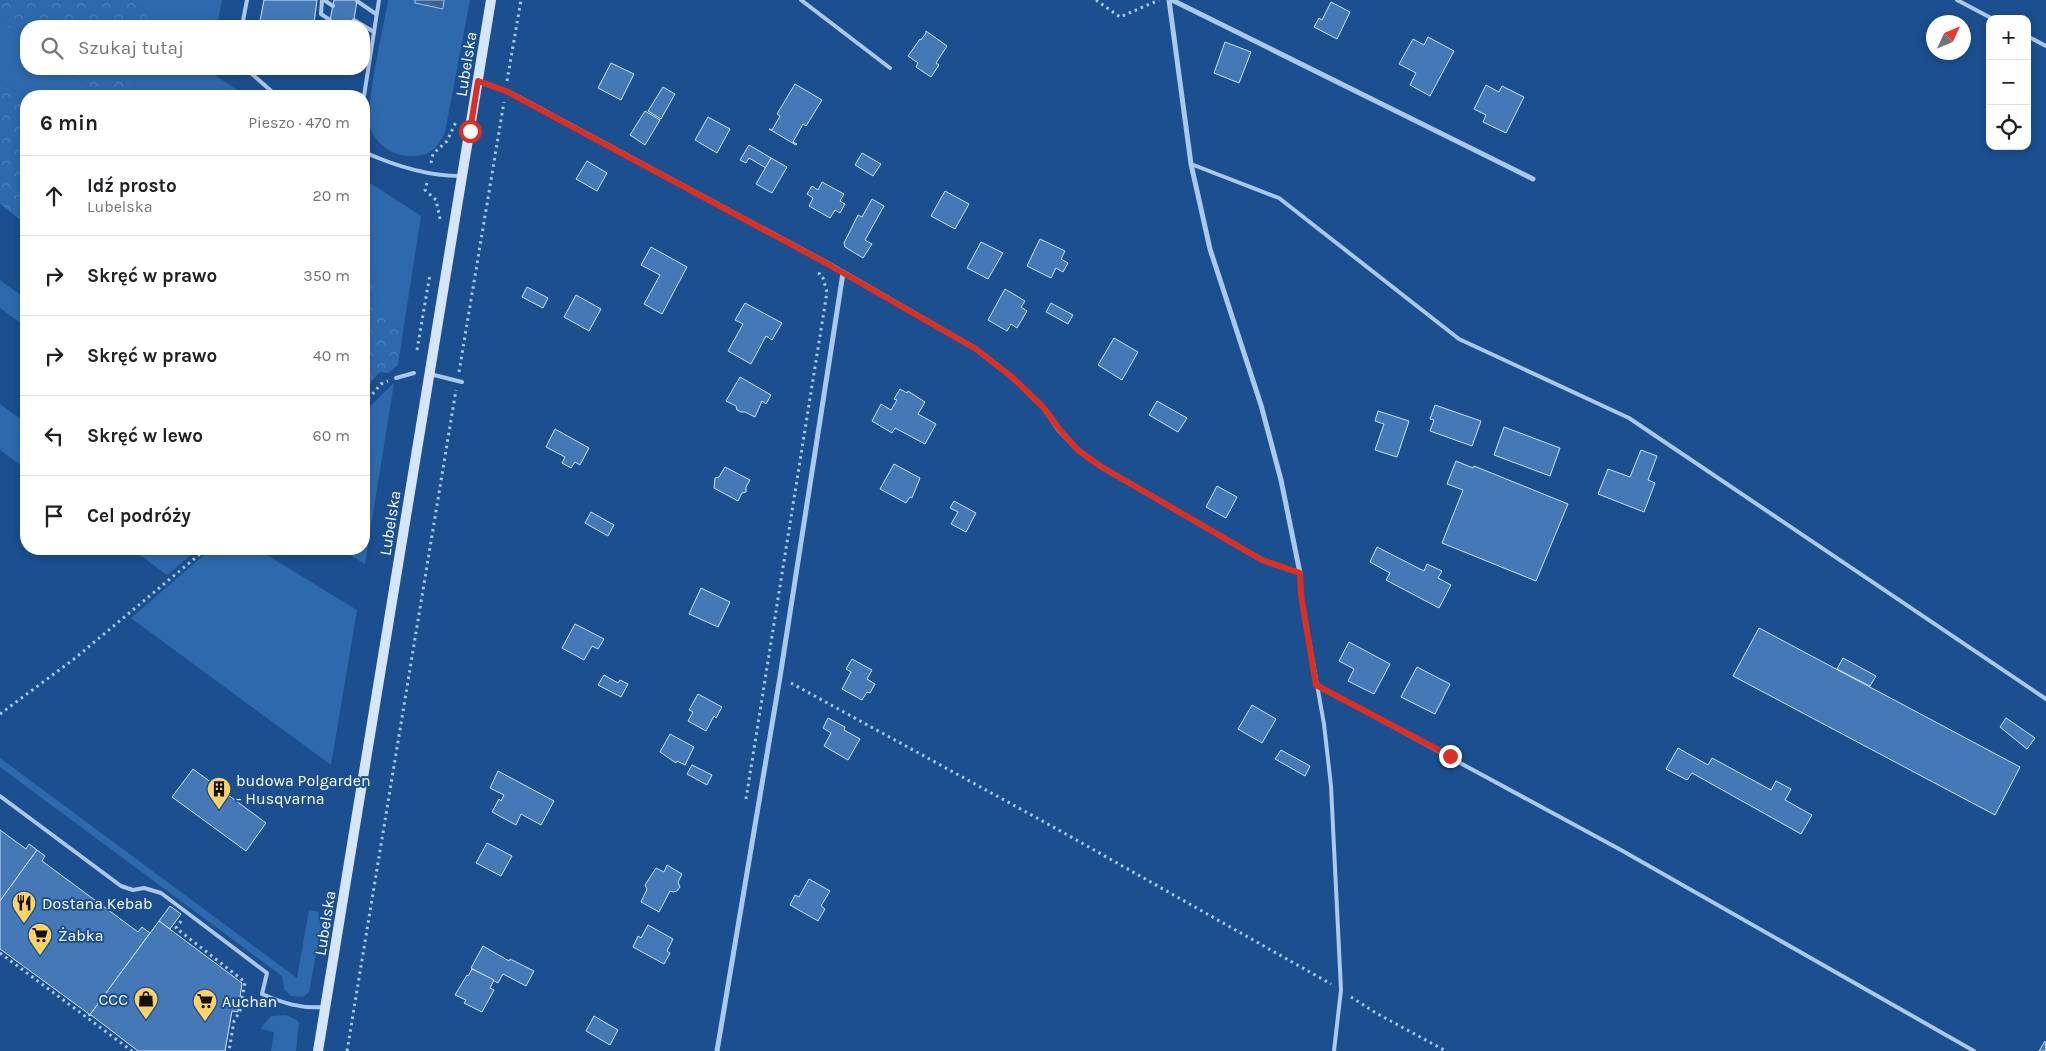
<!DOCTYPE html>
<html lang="pl">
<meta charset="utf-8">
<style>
body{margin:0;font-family:Karla,sans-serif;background:#f6f6f6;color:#202124}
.controls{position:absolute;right:15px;top:15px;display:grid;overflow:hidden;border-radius:10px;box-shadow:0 2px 8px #0003}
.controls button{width:45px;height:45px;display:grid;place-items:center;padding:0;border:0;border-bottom:1px solid #e0e0e0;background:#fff;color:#202124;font:25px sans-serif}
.compass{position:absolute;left:1926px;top:15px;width:45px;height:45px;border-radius:50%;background:#fff;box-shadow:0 2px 8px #0003;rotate:46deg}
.stop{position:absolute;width:15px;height:15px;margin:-11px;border:4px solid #d93025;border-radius:50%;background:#fff}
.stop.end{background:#d93025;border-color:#fff;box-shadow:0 1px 5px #0008}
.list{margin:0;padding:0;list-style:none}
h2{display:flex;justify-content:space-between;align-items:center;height:65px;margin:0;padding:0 20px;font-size:21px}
h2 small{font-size:16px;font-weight:400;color:#757577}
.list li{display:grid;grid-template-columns:32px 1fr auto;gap:15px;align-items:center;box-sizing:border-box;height:80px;padding:0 20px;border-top:1px solid #e0e0e0}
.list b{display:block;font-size:19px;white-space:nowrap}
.list p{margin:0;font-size:16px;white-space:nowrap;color:#757577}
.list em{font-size:16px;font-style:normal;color:#757577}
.icon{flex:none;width:28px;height:28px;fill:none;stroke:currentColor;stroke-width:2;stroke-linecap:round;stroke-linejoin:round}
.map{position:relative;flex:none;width:2046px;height:1051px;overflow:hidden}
.search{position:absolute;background:#fff;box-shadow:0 2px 8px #0003;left:20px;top:20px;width:350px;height:55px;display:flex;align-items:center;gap:12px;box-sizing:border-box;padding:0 18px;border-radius:20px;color:#757577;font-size:19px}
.panel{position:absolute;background:#fff;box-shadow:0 2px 8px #0003;left:20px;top:90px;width:350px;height:465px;border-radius:20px}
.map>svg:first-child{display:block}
.green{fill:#2e69ad}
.forest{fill:url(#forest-crowns)}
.water{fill:url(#water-ripples);stroke:#9cc4f0}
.building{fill:#4478b7;stroke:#cfe3fa}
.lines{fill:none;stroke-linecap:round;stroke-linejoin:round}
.path{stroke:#a9c9ee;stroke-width:3;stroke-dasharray:2.5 4;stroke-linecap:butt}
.lane{stroke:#a9c9ee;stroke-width:4}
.street{stroke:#a9c9ee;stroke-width:5}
.secondary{stroke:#d6e6fa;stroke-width:10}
.route{stroke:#d93025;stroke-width:6}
.labels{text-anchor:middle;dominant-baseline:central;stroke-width:4;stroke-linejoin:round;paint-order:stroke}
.street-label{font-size:16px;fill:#fff;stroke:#1b4f8f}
.poi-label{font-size:16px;fill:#fff;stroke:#1b4f8f;text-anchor:start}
</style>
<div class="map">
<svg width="2046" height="1051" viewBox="0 0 2046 1051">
<defs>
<pattern id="forest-crowns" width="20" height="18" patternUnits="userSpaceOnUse" patternTransform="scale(1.25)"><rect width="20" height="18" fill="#2e69ad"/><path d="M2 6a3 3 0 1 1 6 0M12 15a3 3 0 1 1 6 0" fill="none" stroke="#4d80b9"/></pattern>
<pattern id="water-ripples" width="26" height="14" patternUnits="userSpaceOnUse" patternTransform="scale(1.25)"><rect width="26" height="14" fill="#3c6290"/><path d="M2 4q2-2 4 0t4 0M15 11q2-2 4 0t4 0" fill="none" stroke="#597aa1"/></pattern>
</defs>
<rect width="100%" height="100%" fill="#1b4f8f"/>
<!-- green -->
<g class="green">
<polygon points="130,0 222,0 217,26 147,26 150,14"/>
<path d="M 388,0 L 470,0 L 445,132 C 437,149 431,156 411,156 C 394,156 377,146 371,130 C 364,109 384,26 388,0 Z"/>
<polygon points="0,21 26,40 26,69 64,69 101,96 26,96 26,98 0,81"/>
<polygon points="137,69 209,69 209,71 246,96 131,96"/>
<polygon points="364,179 421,216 403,332 376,313 377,275 364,266"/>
<polygon points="0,280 26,299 26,327 0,308"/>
<polygon points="394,383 365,564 340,549 364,549 364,412"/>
<polygon points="0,404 26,423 26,469 0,450"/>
<polygon points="132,549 198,549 167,575"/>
<polygon points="211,549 257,549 357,610 331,765 131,618"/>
<polygon points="0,758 297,978 309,910 318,912 321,928 309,992 303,997 291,996 284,989 282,976 0,767"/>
<polygon points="286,1015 297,1020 299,1023 296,1051 271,1051 274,1032 260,1029 271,1016"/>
</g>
<!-- forest -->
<g class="forest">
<polygon points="0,0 130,0 150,14 147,26 26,26 26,40 0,21"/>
<polygon points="64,69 137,69 131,96 101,96"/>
<polygon points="0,81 26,98 26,224 0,204"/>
<polygon points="364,266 377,275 377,313 403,332 398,365 388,373 380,372 364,390"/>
</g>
<!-- water -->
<polygon class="water" points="415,0 444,0 443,9 415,3"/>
<!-- building -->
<g class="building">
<polygon points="264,0 317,0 314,23 311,26 259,26"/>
<polygon points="334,0 357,0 353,26 329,26"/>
<polygon points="1331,2 1350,12 1337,39 1314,27 1319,18 1322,20"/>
<polygon points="926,31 947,46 936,63 939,65 931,77 916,67 918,63 908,56 920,39 921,40 926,33"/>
<polygon points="1428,37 1454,51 1430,96 1410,85 1416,73 1399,64 1413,39 1424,45"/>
<polygon points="1225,42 1251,52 1239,83 1214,73"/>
<polygon points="611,63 634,74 621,100 598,88"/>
<polygon points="795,84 822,100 806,126 803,124 793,142 797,144 796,145 769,129 772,130 780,116 777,114"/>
<polygon points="1486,85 1499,92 1502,86 1524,97 1506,133 1483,122 1486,115 1474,109"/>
<polygon points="663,87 675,94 661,119 648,111"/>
<polygon points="645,111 660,120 645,145 630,135"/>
<polygon points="708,117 730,129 717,153 695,140"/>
<polygon points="749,145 771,158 766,168 749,158 746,163 740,160"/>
<polygon points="862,153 881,164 873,176 855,165"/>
<polygon points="771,158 787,167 772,193 756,184"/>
<polygon points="587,161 607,173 597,191 576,179"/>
<polygon points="822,182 844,194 840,201 845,204 840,213 835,210 830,218 809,206 813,198 807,194 812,186 818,190"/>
<polygon points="945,191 969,204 955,229 931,216"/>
<polygon points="872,199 884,206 865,240 872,244 863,258 845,247 844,243 858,215 862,217"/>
<polygon points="1040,239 1065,251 1061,259 1068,263 1063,272 1056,268 1051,278 1027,266"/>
<polygon points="981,242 1003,253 988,279 967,268"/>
<polygon points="651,247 687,267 662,314 644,304 660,275 641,265"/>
<polygon points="527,287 548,298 543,308 522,297"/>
<polygon points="1005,289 1025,301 1021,307 1027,311 1017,328 1011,324 1007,331 988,320"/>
<polygon points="576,295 601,309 589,331 564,317"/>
<polygon points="745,303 782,323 772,340 766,336 751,364 728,351 743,324 735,320"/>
<polygon points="1051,303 1073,315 1068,324 1046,312"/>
<polygon points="1114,338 1138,352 1122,380 1098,365"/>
<polygon points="740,377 771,395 766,404 762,401 755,417 745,412 741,412 737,410 736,406 726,401"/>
<polygon points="900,389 907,393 908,391 925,402 918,414 936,424 925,444 895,428 892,433 872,421 881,404 891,410 897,400 894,399"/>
<polygon points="1157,401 1187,418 1178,432 1149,415"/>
<polygon points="1435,405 1481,421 1472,446 1430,431 1434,420 1430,419"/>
<polygon points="1378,411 1409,421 1397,457 1375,450 1384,424 1375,421"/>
<polygon points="1504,427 1560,448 1550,476 1494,455"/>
<polygon points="555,429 589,448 580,465 575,462 571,468 562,463 565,457 546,447"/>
<polygon points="1641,450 1657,456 1648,480 1655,483 1644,512 1598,494 1608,469 1630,477"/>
<polygon points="1456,461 1473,468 1474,466 1568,504 1536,581 1442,543 1463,490 1447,484"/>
<polygon points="894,464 920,478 912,498 910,497 906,503 880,489"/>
<polygon points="725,467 750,480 746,487 746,492 742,493 738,501 714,488 715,478 719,477"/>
<polygon points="1217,486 1237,497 1226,518 1206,507"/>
<polygon points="954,501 976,513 966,532 951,524 958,512 950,508"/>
<polygon points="591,512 614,525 608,536 585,523"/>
<polygon points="1377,547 1424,571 1427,564 1442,571 1438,578 1451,585 1439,608 1386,580 1390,573 1370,562"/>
<polygon points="701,588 730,602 718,627 689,614"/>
<polygon points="575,624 604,639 598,649 592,646 584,660 562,648"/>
<polygon points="1759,628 2020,767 1995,815 1733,676"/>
<polygon points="1349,642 1390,664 1374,694 1348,681 1354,669 1339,661"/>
<polygon points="1843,658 1876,676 1870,686 1837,669"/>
<polygon points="852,659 872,670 867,679 875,684 870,693 867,692 862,700 842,689 851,672 846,669"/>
<polygon points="1417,667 1450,684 1435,714 1401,697"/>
<polygon points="604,675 618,683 620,680 628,684 621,697 598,685"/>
<polygon points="698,694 722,707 716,718 714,716 706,731 688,721 693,712 689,710"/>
<polygon points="1252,705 1276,719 1262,743 1238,729"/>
<polygon points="828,718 845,727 844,730 860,739 848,760 824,746 831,733 823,728"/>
<polygon points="2006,718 2035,738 2027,749 2000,727"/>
<polygon points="670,734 694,747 685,765 677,761 676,763 660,752"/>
<polygon points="1678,748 1708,765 1712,758 1771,790 1776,781 1791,789 1785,800 1812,815 1801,834 1692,773 1687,780 1666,769"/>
<polygon points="1281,750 1310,766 1305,776 1275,759"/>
<polygon points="692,765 712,775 707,785 687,774"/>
<polygon points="193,769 266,823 246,851 172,797"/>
<polygon points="498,771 554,801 541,825 521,814 516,825 492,812 499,799 501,801 504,795 490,788"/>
<polygon points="0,830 26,849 29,844 37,850 0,901"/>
<polygon points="487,843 512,856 501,876 476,863"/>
<polygon points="37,850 45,856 42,861 138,932 142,927 150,933 89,1016 89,1014 0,949 0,901"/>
<polygon points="667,865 682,874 678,882 680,887 677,891 673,892 670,891 659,912 641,902 647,889 645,885 656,868 664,872"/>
<polygon points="809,879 830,891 821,906 825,909 818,921 790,905 795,895 799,897"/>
<polygon points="170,906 181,914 170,929 159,921"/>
<polygon points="159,921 242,983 238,1012 232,1011 225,1051 138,1051 91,1015 89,1016"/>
<polygon points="648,925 673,939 667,951 670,953 664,964 633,947 638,936 641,938"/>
<polygon points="483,946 509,961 510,959 534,971 526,986 503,974 498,983 471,968"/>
<polygon points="472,969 494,980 490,988 494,990 482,1012 464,1003 466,1000 455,995 467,975 468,976"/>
<polygon points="594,1016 618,1030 610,1045 586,1031"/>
<polygon points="2045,1041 2046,1051 2039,1051"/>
</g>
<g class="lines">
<!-- path -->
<g class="path">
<polyline points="1096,0 1120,17 1159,0"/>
<polyline points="507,81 521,0"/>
<polyline points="431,163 433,154 447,141 456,122"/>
<polyline points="427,183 425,190 436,200 440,219"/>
<polyline points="417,350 430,274"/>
<polyline points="459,372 504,102"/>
<polyline points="364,404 381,384 388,381"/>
<polyline points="791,683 1057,829 1331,984"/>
<polyline points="0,714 74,659 206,549"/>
<polyline points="746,799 827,292 823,278 819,274 821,271"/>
<polyline points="181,921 176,928 245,982 240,1011 234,1021 229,1051"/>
<polyline points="0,953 132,1051"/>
<polyline points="1351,997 1376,1013 1446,1051"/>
<polyline points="347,1051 456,390"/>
</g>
<!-- lane -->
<g class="lane">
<polyline points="322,0 321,14 330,20"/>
<polyline points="324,0 333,6"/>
<polyline points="801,0 890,68"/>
<polyline points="1957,0 1993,19"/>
<polyline points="357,1 376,14"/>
<polyline points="354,20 374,32"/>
<polyline points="242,26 247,0"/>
<polyline points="2027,36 2046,46"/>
<polyline points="364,42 371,47"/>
<polyline points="246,69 277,96"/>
<polyline points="364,96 379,0"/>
<path d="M 364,152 C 393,165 428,176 460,176"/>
<polyline points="1191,164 1279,198 1459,339 1629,418 2046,699"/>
<polyline points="430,374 462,382"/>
<polyline points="396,378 414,373"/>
<polyline points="1300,573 1301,595 1324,724 1331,786 1341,990 1334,1051"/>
<polyline points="1316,685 1621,850 1974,1051"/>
<path d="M 0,796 L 121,886 L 133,890 L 144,888 L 161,893 L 267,973 L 262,994 C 283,1003 301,1009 324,1007"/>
</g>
<!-- street -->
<g class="street">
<polyline points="1169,0 1191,164 1210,249 1261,405 1281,480 1300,573"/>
<polyline points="1172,0 1533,179"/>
<polyline points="478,81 506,91 518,97 825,262 976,349 1012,377 1044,408 1059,430 1078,450 1100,466 1262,560 1300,573"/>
<polyline points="717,1051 780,677 843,273"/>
</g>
<!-- secondary -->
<polyline class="secondary" points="318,1051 491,0"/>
</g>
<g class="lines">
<!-- route -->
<polyline class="route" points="470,131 478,81 506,91 824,262 976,349 1012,377 1044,408 1060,430 1078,450 1100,466 1262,560 1300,573 1301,595 1316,685 1450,756"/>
</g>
<!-- icons -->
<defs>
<symbol id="building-pin" viewBox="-11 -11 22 30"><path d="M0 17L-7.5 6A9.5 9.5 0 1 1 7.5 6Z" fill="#ffd166" stroke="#1b4f8f"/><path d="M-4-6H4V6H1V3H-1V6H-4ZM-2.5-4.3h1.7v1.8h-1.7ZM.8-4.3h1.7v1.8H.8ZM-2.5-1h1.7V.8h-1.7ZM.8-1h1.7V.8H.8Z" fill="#111"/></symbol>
<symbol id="restaurant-pin" viewBox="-11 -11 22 30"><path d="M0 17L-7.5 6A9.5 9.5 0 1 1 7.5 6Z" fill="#ffd166" stroke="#1b4f8f"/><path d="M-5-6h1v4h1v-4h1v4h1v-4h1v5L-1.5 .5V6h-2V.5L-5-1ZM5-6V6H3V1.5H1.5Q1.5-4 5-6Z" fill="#111"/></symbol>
<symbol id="supermarket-pin" viewBox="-11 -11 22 30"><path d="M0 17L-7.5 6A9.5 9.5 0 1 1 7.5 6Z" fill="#ffd166" stroke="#1b4f8f"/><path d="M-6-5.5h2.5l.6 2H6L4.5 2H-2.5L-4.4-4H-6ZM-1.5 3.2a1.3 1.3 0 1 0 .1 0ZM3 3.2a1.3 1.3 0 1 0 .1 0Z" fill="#111"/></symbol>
<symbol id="shop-pin" viewBox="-11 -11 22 30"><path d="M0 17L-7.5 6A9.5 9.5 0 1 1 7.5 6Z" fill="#ffd166" stroke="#1b4f8f"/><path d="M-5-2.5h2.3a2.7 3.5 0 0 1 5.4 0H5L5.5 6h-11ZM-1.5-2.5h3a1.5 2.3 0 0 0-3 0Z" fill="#111"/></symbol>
</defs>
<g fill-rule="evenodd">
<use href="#building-pin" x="205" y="775" width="28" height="38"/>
<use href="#restaurant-pin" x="10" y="889" width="28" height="38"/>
<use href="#supermarket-pin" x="26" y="921" width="28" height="38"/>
<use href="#shop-pin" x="132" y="985" width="28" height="38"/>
<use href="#supermarket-pin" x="191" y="987" width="28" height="38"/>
</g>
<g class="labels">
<!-- street labels -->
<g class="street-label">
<text transform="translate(466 64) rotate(-81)">Lubelska</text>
<text transform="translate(390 523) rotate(-81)">Lubelska</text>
<text transform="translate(325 923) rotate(-81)">Lubelska</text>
</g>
<!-- poi labels -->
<g class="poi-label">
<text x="236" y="780">budowa Polgarden<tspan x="236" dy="18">- Husqvarna</tspan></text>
<text x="42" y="903">Dostana Kebab</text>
<text x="58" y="935">Żabka</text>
<text x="128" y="999" text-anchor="end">CCC</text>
<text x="222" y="1001">Auchan</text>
</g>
</g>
</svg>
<div class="controls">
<button>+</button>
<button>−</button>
<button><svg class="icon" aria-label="locate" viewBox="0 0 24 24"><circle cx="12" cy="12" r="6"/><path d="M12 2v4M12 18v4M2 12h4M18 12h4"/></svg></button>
</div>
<svg class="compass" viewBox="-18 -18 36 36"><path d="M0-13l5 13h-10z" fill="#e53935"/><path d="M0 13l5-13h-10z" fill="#757577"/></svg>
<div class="stop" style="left:470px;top:131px"></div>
<div class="stop end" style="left:1450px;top:756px"></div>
<div class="search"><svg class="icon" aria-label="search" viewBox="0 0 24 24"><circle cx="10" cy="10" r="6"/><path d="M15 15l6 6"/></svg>Szukaj tutaj</div>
<section class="panel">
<h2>6 min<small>Pieszo · 470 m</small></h2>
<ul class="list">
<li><svg class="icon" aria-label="ahead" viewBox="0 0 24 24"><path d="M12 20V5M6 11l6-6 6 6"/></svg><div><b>Idź prosto</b><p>Lubelska</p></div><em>20 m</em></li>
<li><svg class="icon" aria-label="right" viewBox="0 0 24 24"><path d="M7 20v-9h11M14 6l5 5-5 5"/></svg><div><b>Skręć w prawo</b></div><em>350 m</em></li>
<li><svg class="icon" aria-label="right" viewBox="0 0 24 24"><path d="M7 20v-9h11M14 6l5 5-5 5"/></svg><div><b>Skręć w prawo</b></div><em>40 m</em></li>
<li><svg class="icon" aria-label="left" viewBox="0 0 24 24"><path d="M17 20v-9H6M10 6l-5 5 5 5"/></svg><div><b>Skręć w lewo</b></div><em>60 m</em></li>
<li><svg class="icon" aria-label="arrive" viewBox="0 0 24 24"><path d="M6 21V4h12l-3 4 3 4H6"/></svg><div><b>Cel podróży</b></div></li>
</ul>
</section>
</div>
